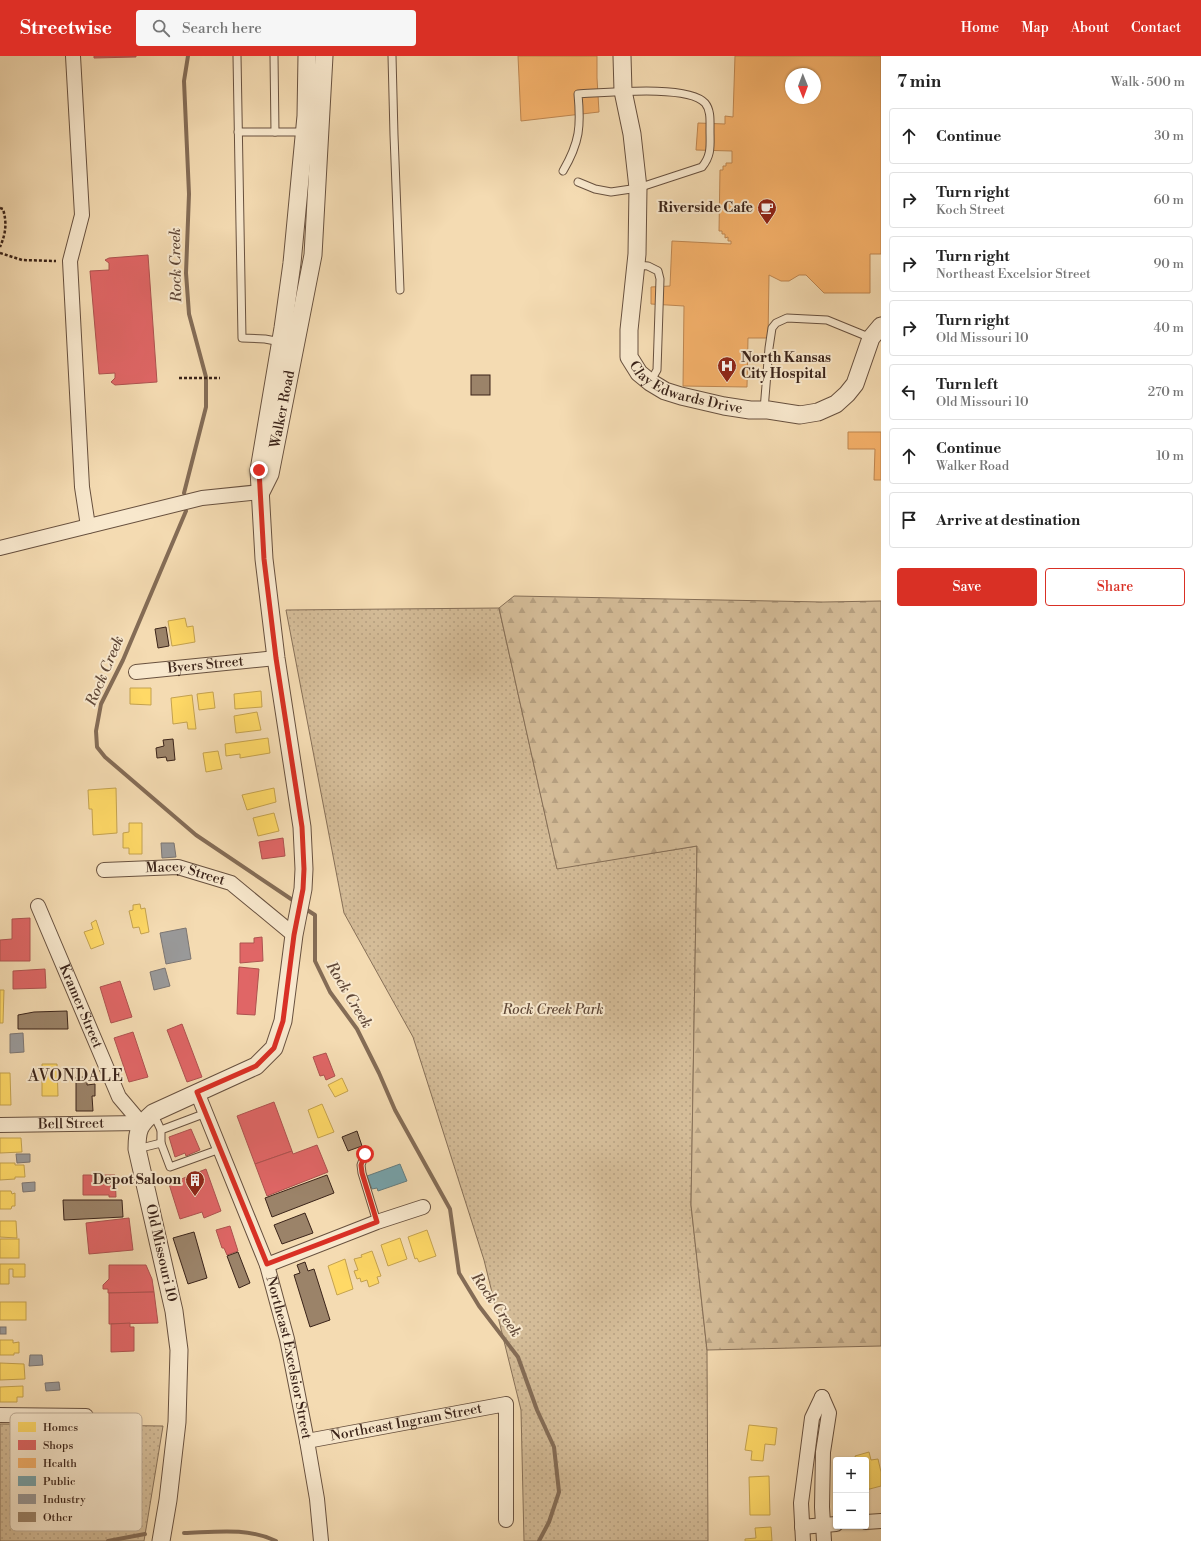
<!DOCTYPE html>
<meta charset="utf-8">
<style>
body{margin:0;font-family:"Libre Bodoni",serif;background:#f6f6f6;color:#222}
.controls{position:absolute;right:12px;bottom:12px;display:grid;overflow:hidden;border-radius:4px;box-shadow:0 1px 3px #0004}
.controls button{width:36px;height:36px;display:grid;place-items:center;padding:0;border:0;border-bottom:1px solid #e0e0e0;background:#fff;color:#222;font:20px sans-serif}
.compass{position:absolute;left:785px;top:12px;width:36px;height:36px;border-radius:50%;background:#fff;box-shadow:0 1px 3px #0004;rotate:179deg}
.stop{position:absolute;width:12px;height:12px;margin:-9px;border:3px solid #d93025;border-radius:50%;background:#fff}
.stop.end{background:#d93025;border-color:#fff;box-shadow:0 1px 4px #0008}
.list{margin:0;padding:0;list-style:none}
h2{display:flex;justify-content:space-between;align-items:center;height:52px;margin:0;padding:0 16px;font-size:17px}
h2 small{font-size:13px;font-weight:400;color:#767676}
.list li{display:grid;grid-template-columns:26px 1fr auto;gap:12px;align-items:center;box-sizing:border-box;height:56px;margin:0 8px 8px;padding:0 8px;border:1px solid #e0e0e0;border-radius:4px}
.list b{display:block;font-size:15px;white-space:nowrap}
.list p{margin:0;font-size:13px;white-space:nowrap;color:#767676}
.list em{font-size:13px;font-style:normal;color:#767676}
.actions{display:flex;gap:8px;padding:12px 16px}
.actions a{flex:1;padding:9px 0;border:1px solid #d93025;border-radius:4px;text-align:center;font-size:14px;color:#d93025}
.actions .main{background:#d93025;color:#fff}
.icon{flex:none;width:22px;height:22px;fill:none;stroke:currentColor;stroke-width:2;stroke-linecap:round;stroke-linejoin:round}
.map{position:relative;flex:none;width:881px;height:1485px;overflow:hidden}
header{display:flex;align-items:center;gap:24px;box-sizing:border-box;height:56px;padding:0 20px;background:#d93025;color:#fff}
header strong{font-size:19px}
nav{display:flex;gap:22px;margin-inline-start:auto;font-size:14px}
.search{width:280px;height:36px;background:#f6f6f6;display:flex;align-items:center;gap:10px;box-sizing:border-box;padding:0 14px;border-radius:4px;color:#767676;font-size:15px}
main{display:flex}
aside{flex:1;background:#fff}
.map>svg:first-child{display:block}
.green{fill:url(#green-dots);stroke:#877058}
.forest{fill:url(#forest-firs);stroke:#877058}
.homes{fill:#ffd966;stroke:#c4a24f}
.shops{fill:#e06666;stroke:#ae524f}
.health{fill:#f6b26b;stroke:#be8752;fill-rule:evenodd}
.public{fill:#76a5af;stroke:#647e82}
.industry{fill:#999;stroke:#7c7673}
.lines{fill:none;stroke-linecap:round;stroke-linejoin:round}
.stream{stroke:#846c56;stroke-width:4}
.building{fill:#9b8369;stroke:#3a2319}
.service-casing{stroke:#68513f;stroke-width:9}
.minor-casing{stroke:#68513f;stroke-width:16}
.tertiary-casing{stroke:#68513f;stroke-width:19}
.path{stroke:#3a2319;stroke-width:2.5;stroke-dasharray:3 2;stroke-linecap:butt}
.service{stroke:#f8e8cd;stroke-width:7}
.minor{stroke:#f8e8cd;stroke-width:14}
.tertiary{stroke:#f8e8cd;stroke-width:17}
.route{stroke:#d93025;stroke-width:5}
.labels{text-anchor:middle;dominant-baseline:central;stroke-width:4;stroke-linejoin:round;paint-order:stroke}
.poi-label{font-size:14px;font-weight:bold;fill:#3a2319;stroke:#f8e8cd;text-anchor:end}
.street-label{font-size:14px;fill:#3a2319;stroke:#f8e8cd}
.park-label{font-size:14px;font-style:italic;fill:#604939;stroke:#f8e8cd}
.water-label{font-size:15px;font-style:italic;fill:#5f4737;stroke:#f8e8cd}
.quarter-label{font-size:16px;letter-spacing:1px;fill:#3a2319;stroke:#f8e8cd}
.key{fill:#f8e8cd;stroke:#bfad97;stroke-width:1}
.key-label{font-size:11px;fill:#3a2319}
</style>
<header>
<strong>Streetwise</strong>
<div class="search"><svg class="icon" aria-label="search" viewBox="0 0 24 24"><circle cx="10" cy="10" r="6"/><path d="M15 15l6 6"/></svg>Search here</div>
<nav><a>Home</a><a>Map</a><a>About</a><a>Contact</a></nav>
</header>
<main>
<div class="map">
<svg width="881" height="1485" viewBox="0 0 881 1485">
<defs>
<pattern id="green-dots" width="8" height="8" patternUnits="userSpaceOnUse"><rect width="8" height="8" fill="#d4bc98"/><path d="M2 2h.1M6 6h.1" fill="none" stroke="#b7a182" stroke-width="1.8" stroke-linecap="round"/></pattern>
<pattern id="forest-firs" width="22" height="20" patternUnits="userSpaceOnUse"><rect width="22" height="20" fill="#d4bc98"/><path d="M5 1l3.5 6h-7zM16 11l3.5 6h-7z" fill="#b7a182"/></pattern>
</defs>
<rect width="100%" height="100%" fill="#f4dbb2"/>
<filter id="stains"><feTurbulence type="fractalNoise" baseFrequency=".005" numOctaves="4"/><feColorMatrix values="0 0 0 0 .2 0 0 0 0 .09 0 0 0 0 .02 0 0 0 .5 -.17"/></filter>
<radialGradient id="worn" r=".72"><stop offset=".6" stop-color="#630" stop-opacity="0"/><stop offset="1" stop-color="#630" stop-opacity=".3"/></radialGradient>
<!-- green -->
<g class="green">
<polygon points="499,552 557,812 697,790 691,1149 707,1294 708,1485 524,1485 521,1354 484,1204 413,981 344,857 286,554"/>
<polygon points="0,1368 163,1370 144,1485 0,1485"/>
</g>
<!-- forest -->
<polygon class="forest" points="514,540 823,546 881,545 881,1290 707,1294 691,1149 697,790 557,813 499,552"/>
<!-- homes -->
<g class="homes">
<polygon points="185,562 187,571 193,570 195,586 172,590 168,565"/>
<polygon points="130,632 151,632 151,649 130,648"/>
<polygon points="261,635 262,651 235,653 234,638"/>
<polygon points="213,636 215,652 199,654 197,638"/>
<polygon points="192,639 196,673 188,673 187,666 173,668 171,642"/>
<polygon points="257,656 261,674 236,677 234,660"/>
<polygon points="268,682 270,697 240,702 240,698 226,700 225,688"/>
<polygon points="218,695 222,713 206,716 203,697"/>
<polygon points="116,732 117,777 93,779 92,753 89,753 88,734"/>
<polygon points="274,732 276,746 247,754 242,739"/>
<polygon points="274,757 279,775 258,780 253,762"/>
<polygon points="129,767 142,767 142,798 129,798 129,792 123,792 123,777 129,776"/>
<polygon points="140,848 141,853 145,852 149,876 141,878 139,871 133,872 129,855 133,854 133,849"/>
<polygon points="96,864 104,888 91,893 84,876 93,873 91,867"/>
<polygon points="0,934 4,934 3,967 0,967"/>
<polygon points="42,1008 57,1008 58,1040 42,1040"/>
<polygon points="0,1017 10,1017 11,1049 0,1049"/>
<polygon points="342,1022 348,1035 335,1041 328,1029"/>
<polygon points="322,1048 334,1076 318,1082 308,1054"/>
<polygon points="0,1082 21,1082 22,1096 0,1097"/>
<polygon points="0,1107 15,1107 15,1109 24,1109 25,1121 15,1121 15,1123 0,1124"/>
<polygon points="0,1135 11,1135 12,1138 15,1137 15,1150 12,1150 11,1153 0,1153"/>
<polygon points="0,1165 16,1165 17,1182 0,1181"/>
<polygon points="427,1174 436,1200 419,1206 417,1202 415,1203 408,1181"/>
<polygon points="400,1182 407,1203 388,1210 381,1189"/>
<rect x="0" y="1183" width="19" height="19"/>
<polygon points="372,1195 381,1220 377,1221 379,1227 369,1231 367,1224 361,1226 360,1222 357,1223 354,1215 358,1214 354,1203 362,1201 361,1199"/>
<polygon points="345,1203 353,1233 337,1239 328,1210"/>
<polygon points="0,1208 25,1208 25,1221 13,1221 13,1213 9,1213 9,1228 0,1228"/>
<rect x="0" y="1246" width="26" height="18"/>
<polygon points="0,1284 13,1284 13,1287 19,1286 19,1297 14,1297 14,1299 0,1299"/>
<polygon points="0,1307 24,1308 25,1323 0,1324"/>
<polygon points="23,1330 23,1341 17,1341 17,1346 0,1346 0,1331"/>
<polygon points="749,1369 777,1372 775,1389 765,1388 763,1405 751,1404 752,1395 745,1394"/>
<polygon points="869,1396 871,1404 878,1403 881,1416 881,1430 866,1434 866,1404 856,1404 855,1400"/>
<polygon points="769,1420 770,1459 750,1459 749,1421"/>
<polygon points="771,1471 772,1485 745,1485 745,1483 756,1482 755,1472"/>
</g>
<!-- shops -->
<g class="shops">
<polygon points="94,0 136,0 136,1 94,2"/>
<polygon points="148,199 157,326 115,329 111,326 115,322 115,317 99,318 90,215 109,214 109,207 105,204 109,202"/>
<polygon points="283,782 285,800 262,803 259,786"/>
<polygon points="30,862 30,905 0,905 0,884 12,883 12,863"/>
<polygon points="262,881 263,905 240,907 240,887 254,887 254,882"/>
<polygon points="239,911 259,913 255,959 237,958"/>
<polygon points="45,913 46,932 13,933 13,915"/>
<polygon points="120,925 132,961 111,967 100,931"/>
<polygon points="182,968 202,1021 187,1026 167,974"/>
<polygon points="133,976 148,1021 129,1026 114,982"/>
<polygon points="326,997 335,1020 326,1024 324,1019 320,1020 313,1001"/>
<polygon points="274,1046 292,1095 255,1108 237,1060"/>
<polygon points="191,1073 200,1094 186,1100 185,1097 175,1101 169,1081"/>
<polygon points="317,1089 328,1116 267,1140 255,1108 292,1095 293,1098"/>
<polygon points="206,1113 221,1155 204,1162 202,1156 180,1163 169,1128"/>
<polygon points="83,1119 115,1119 116,1141 109,1141 109,1139 83,1139"/>
<polygon points="129,1162 133,1194 89,1198 86,1167"/>
<polygon points="230,1170 238,1195 227,1199 224,1192 222,1192 216,1174"/>
<polygon points="109,1209 146,1209 152,1223 154,1236 108,1237 108,1233 103,1233 103,1229 109,1223"/>
<polygon points="154,1236 158,1267 109,1268 109,1237"/>
<polygon points="130,1267 130,1271 134,1271 134,1295 111,1296 111,1268"/>
</g>
<!-- health -->
<g class="health">
<polygon points="518,0 597,0 597,22 599,56 521,65"/>
<path d="M 735,0 L 881,0 L 881,198 L 870,198 L 870,237 L 824,237 L 806,219 L 799,219 L 789,225 L 781,225 L 769,219 L 768,282 L 748,282 L 747,331 L 683,330 L 684,250 L 651,248 L 651,231 L 670,230 L 672,185 L 731,188 L 731,185 L 728,185 L 728,181 L 725,182 L 725,178 L 722,178 L 722,175 L 719,175 L 720,114 L 723,114 L 723,110 L 726,110 L 726,107 L 732,107 L 732,95 L 696,94 L 698,67 L 725,68 L 725,60 L 733,61 ZM 791,18 L 815,18 L 815,42 L 791,42 Z"/>
<polygon points="848,376 881,376 881,424 874,424 875,393 848,393"/>
</g>
<!-- public -->
<polygon class="public" points="400,1108 407,1125 378,1135 377,1132 372,1133 367,1120"/>
<!-- industry -->
<g class="industry">
<polygon points="161,787 174,787 176,801 162,802"/>
<polygon points="186,872 191,903 166,908 160,877"/>
<polygon points="165,912 170,930 154,934 150,916"/>
<polygon points="23,977 24,996 10,997 10,978"/>
<polygon points="16,1098 30,1098 30,1106 17,1107"/>
<polygon points="35,1126 35,1135 23,1136 22,1127"/>
<rect x="0" y="1271" width="6" height="7"/>
<polygon points="30,1299 42,1299 43,1309 29,1310"/>
<polygon points="59,1326 60,1334 46,1335 45,1327"/>
</g>
<g class="lines">
<!-- stream -->
<g class="stream">
<polyline points="184,437 206,351 206,321 189,258 186,217 189,138 184,25 188,0"/>
<polyline points="186,455 123,604 101,648 96,675 97,691 105,701 196,779 297,847"/>
<polyline points="304,852 315,859 315,905 330,936 357,973 379,1017 395,1054 450,1153 459,1217 479,1250 518,1301 537,1354 554,1391 559,1436 549,1466 539,1485"/>
<path d="M 184,1477 C 215,1476 247,1471 276,1485"/>
<polyline points="108,1485 145,1478"/>
</g>
</g>
<!-- building -->
<g class="building">
<rect x="471" y="319" width="19" height="20"/>
<polygon points="166,571 169,590 158,592 155,573"/>
<polygon points="173,683 175,704 167,705 166,701 157,702 156,692 164,690 163,684"/>
<polygon points="67,955 68,973 18,973 18,959 34,956"/>
<polygon points="76,1021 87,1021 87,1029 95,1028 95,1040 92,1040 93,1055 76,1055"/>
<polygon points="357,1075 362,1090 348,1095 342,1081"/>
<polygon points="327,1119 334,1137 272,1161 265,1142"/>
<polygon points="63,1144 122,1144 123,1161 64,1164"/>
<polygon points="305,1157 313,1177 282,1188 274,1169"/>
<polygon points="194,1176 207,1222 188,1228 173,1182"/>
<polygon points="238,1196 250,1227 239,1232 227,1200"/>
<polygon points="305,1206 308,1215 314,1213 330,1264 310,1271 294,1219 300,1217 297,1209"/>
</g>
<g class="lines">
<defs>
<g id="service">
<polyline points="237,0 242,282 265,283 281,286"/>
<polyline points="274,0 275,76 304,76"/>
<polyline points="392,0 394,79 400,234"/>
<polyline points="238,76 275,76"/>
<path d="M 563,115 C 580,86 581,70 578,38 C 604,37 688,28 705,47 C 711,54 710,65 710,74 C 710,89 712,99 702,111 L 638,132 L 611,136 L 595,133 L 578,126"/>
<polyline points="636,209 648,210 658,215 660,223 657,314 650,326"/>
<polyline points="764,354 769,292 772,272 776,267 787,262 827,264 871,282"/>
<polyline points="153,1057 161,1074"/>
<polyline points="161,1087 161,1074 206,1057"/>
<polyline points="137,1093 161,1087 170,1111 220,1093"/>
<polyline points="365,1098 361,1109 362,1117 377,1166"/>
</g>
<g id="minor">
<polyline points="73,0 82,159 70,205 82,431 88,470"/>
<polyline points="0,492 202,442 260,436"/>
<path id="s1" d="M 136,616 L 276,602"/>
<path id="s2" d="M 104,814 L 178,811 L 231,827 L 294,879"/>
<path id="s3" d="M 38,850 L 119,1041 L 141,1067"/>
<path id="s4" d="M 197,1036 L 267,1209 L 287,1283 L 307,1385 L 317,1443 L 321,1485"/>
<path id="s5" d="M 0,1069 L 141,1067"/>
<polyline points="267,1209 377,1166 423,1151"/>
<polyline points="822,1341 829,1357 823,1396 822,1451 824,1485"/>
<polyline points="0,1359 86,1360"/>
<path id="s6" d="M 307,1385 L 506,1348 L 506,1464"/>
<polyline points="866,1466 881,1465"/>
<polyline points="802,1471 836,1468"/>
<polyline points="803,1485 801,1447 812,1362 822,1341"/>
</g>
<g id="tertiary">
<path id="s7" d="M 622,0 L 623,35 L 632,78 L 638,132 L 637,198 L 629,274 L 629,301 L 639,317 L 650,326 L 665,335 L 681,340 L 724,350 L 750,354 L 768,354 L 800,359 L 818,356 L 836,348 L 847,338 L 855,328 L 871,282 L 881,270"/>
<path id="s8" d="M 261,436 L 270,418 L 313,199 L 324,0"/>
<path d="M 161,1485 L 168,1444 L 177,1366 L 179,1294 L 174,1255 L 137,1093 C 137,1074 139,1069 153,1057 L 256,1010 L 274,992 L 283,965 L 294,879 L 303,833 L 304,813 L 302,771 L 276,602 L 264,503 L 259,414 L 283,272 L 292,207 L 306,60 L 307,0"/>
</g>
</defs>
<!-- service casing -->
<use href="#service" class="service-casing"/>
<!-- minor casing -->
<use href="#minor" class="minor-casing"/>
<!-- tertiary casing -->
<use href="#tertiary" class="tertiary-casing"/>
<!-- path -->
<g class="path">
<path d="M 0,152 L 3,153 C 7,167 6,177 0,191"/>
<polyline points="0,197 22,204 56,205"/>
<polyline points="179,322 220,322"/>
</g>
<!-- service -->
<use href="#service" class="service"/>
<!-- minor -->
<use href="#minor" class="minor"/>
<!-- tertiary -->
<use href="#tertiary" class="tertiary"/>
</g>
<g class="lines">
<!-- route -->
<polyline class="route" points="259,414 264,503 276,602 302,771 304,813 303,833 294,879 283,965 274,992 256,1010 197,1036 267,1208 377,1166 362,1117 361,1109 365,1098"/>
</g>
<!-- icons -->
<defs>
<symbol id="cafe-pin" viewBox="-11 -11 22 30"><path d="M0 17L-7.5 6A9.5 9.5 0 1 1 7.5 6Z" fill="#8f2418" stroke="#f8e8cd"/><path d="M-5.5-4.5H6V0H3Q3 3.5 0 3.5H-2.5Q-5.5 3.5-5.5 0ZM3-3.2v2h1.7v-2ZM-6 4.5H4V6H-6Z" fill="#fff"/></symbol>
<symbol id="hospital-pin" viewBox="-11 -11 22 30"><path d="M0 17L-7.5 6A9.5 9.5 0 1 1 7.5 6Z" fill="#8f2418" stroke="#f8e8cd"/><path d="M-5-5h3v3.5h4V-5h3V5h-3V1.5h-4V5h-3Z" fill="#fff"/></symbol>
<symbol id="building-pin" viewBox="-11 -11 22 30"><path d="M0 17L-7.5 6A9.5 9.5 0 1 1 7.5 6Z" fill="#8f2418" stroke="#f8e8cd"/><path d="M-4-6H4V6H1V3H-1V6H-4ZM-2.5-4.3h1.7v1.8h-1.7ZM.8-4.3h1.7v1.8H.8ZM-2.5-1h1.7V.8h-1.7ZM.8-1h1.7V.8H.8Z" fill="#fff"/></symbol>
</defs>
<g fill-rule="evenodd">
<use href="#cafe-pin" x="756" y="141" width="22" height="30"/>
<use href="#hospital-pin" x="716" y="299" width="22" height="30"/>
<use href="#building-pin" x="184" y="1113" width="22" height="30"/>
</g>
<g class="labels">
<!-- poi labels -->
<g class="poi-label">
<text x="753" y="152">Riverside Cafe</text>
<text x="741" y="302" text-anchor="start">North Kansas<tspan x="741" dy="16">City Hospital</tspan></text>
<text x="181" y="1124">Depot Saloon</text>
</g>
<!-- street labels -->
<g class="street-label">
<text stroke="none"><textPath href="#s7" startOffset="371">Clay Edwards Drive</textPath></text>
<text stroke="none"><textPath href="#s8" startOffset="86">Walker Road</textPath></text>
<text stroke="none"><textPath href="#s1" startOffset="70">Byers Street</textPath></text>
<text stroke="none"><textPath href="#s2" startOffset="82">Macey Street</textPath></text>
<text stroke="none"><textPath href="#s3" startOffset="109">Kramer Street</textPath></text>
<text stroke="none"><textPath href="#s5" startOffset="71">Bell Street</textPath></text>
<text transform="translate(161 1197) rotate(77)">Old Missouri 10</text>
<text stroke="none"><textPath href="#s4" startOffset="282">Northeast Excelsior Street</textPath></text>
<text stroke="none"><textPath href="#s6" startOffset="101">Northeast Ingram Street</textPath></text>
</g>
<!-- park labels -->
<g class="park-label">
<text x="553" y="954">Rock Creek Park</text>
</g>
<!-- water labels -->
<g class="water-label">
<text transform="translate(176 209) rotate(-91)">Rock Creek</text>
<text transform="translate(105 615) rotate(-67)">Rock Creek</text>
<text transform="translate(349 939) rotate(59)">Rock Creek</text>
<text transform="translate(496 1249) rotate(55)">Rock Creek</text>
</g>
<!-- quarter labels -->
<g class="quarter-label">
<text x="76" y="1020">AVONDALE</text>
</g>
</g>
<!-- legend -->
<rect x="10" y="1357" width="132" height="118" rx="6" class="key"/>
<rect x="18" y="1366" width="18" height="10" fill="#ffd966"/>
<rect x="18" y="1384" width="18" height="10" fill="#e06666"/>
<rect x="18" y="1402" width="18" height="10" fill="#f6b26b"/>
<rect x="18" y="1420" width="18" height="10" fill="#76a5af"/>
<rect x="18" y="1438" width="18" height="10" fill="#999"/>
<rect x="18" y="1456" width="18" height="10" fill="#9b8369"/>
<g class="key-label">
<text x="43" y="1375">Homes</text>
<text x="43" y="1393">Shops</text>
<text x="43" y="1411">Health</text>
<text x="43" y="1429">Public</text>
<text x="43" y="1447">Industry</text>
<text x="43" y="1465">Other</text>
</g>
<rect width="100%" height="100%" filter="url(#stains)"/>
<rect width="100%" height="100%" fill="url(#worn)"/>
</svg>
<div class="controls">
<button>+</button>
<button>−</button>
</div>
<svg class="compass" viewBox="-18 -18 36 36"><path d="M0-13l5 13h-10z" fill="#e53935"/><path d="M0 13l5-13h-10z" fill="#767676"/></svg>
<div class="stop" style="left:365px;top:1098px"></div>
<div class="stop end" style="left:259px;top:414px"></div>
</div>
<aside>
<h2>7 min<small>Walk · 500 m</small></h2>
<ul class="list">
<li><svg class="icon" aria-label="ahead" viewBox="0 0 24 24"><path d="M12 20V5M6 11l6-6 6 6"/></svg><div><b>Continue</b></div><em>30 m</em></li>
<li><svg class="icon" aria-label="right" viewBox="0 0 24 24"><path d="M7 20v-9h11M14 6l5 5-5 5"/></svg><div><b>Turn right</b><p>Koch Street</p></div><em>60 m</em></li>
<li><svg class="icon" aria-label="right" viewBox="0 0 24 24"><path d="M7 20v-9h11M14 6l5 5-5 5"/></svg><div><b>Turn right</b><p>Northeast Excelsior Street</p></div><em>90 m</em></li>
<li><svg class="icon" aria-label="right" viewBox="0 0 24 24"><path d="M7 20v-9h11M14 6l5 5-5 5"/></svg><div><b>Turn right</b><p>Old Missouri 10</p></div><em>40 m</em></li>
<li><svg class="icon" aria-label="left" viewBox="0 0 24 24"><path d="M17 20v-9H6M10 6l-5 5 5 5"/></svg><div><b>Turn left</b><p>Old Missouri 10</p></div><em>270 m</em></li>
<li><svg class="icon" aria-label="ahead" viewBox="0 0 24 24"><path d="M12 20V5M6 11l6-6 6 6"/></svg><div><b>Continue</b><p>Walker Road</p></div><em>10 m</em></li>
<li><svg class="icon" aria-label="arrive" viewBox="0 0 24 24"><path d="M6 21V4h12l-3 4 3 4H6"/></svg><div><b>Arrive at destination</b></div></li>
</ul>
<div class="actions"><a class="main">Save</a><a>Share</a></div>
</aside>
</main>
